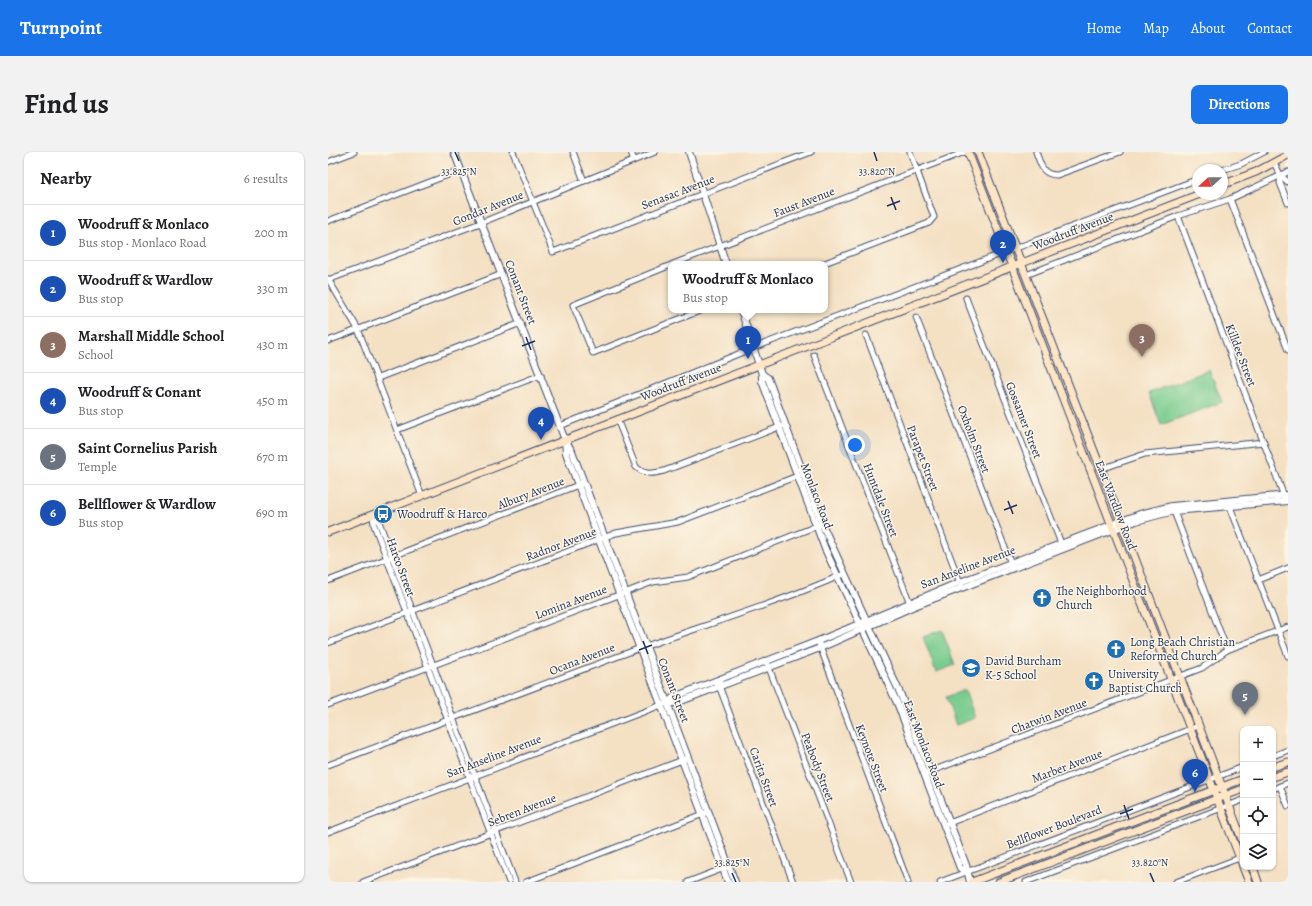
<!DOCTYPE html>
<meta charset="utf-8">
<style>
body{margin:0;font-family:Alegreya,serif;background:#f2f2f2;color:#202124}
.controls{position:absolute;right:12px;bottom:12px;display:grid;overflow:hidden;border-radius:8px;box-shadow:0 1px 3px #0004}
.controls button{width:36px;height:36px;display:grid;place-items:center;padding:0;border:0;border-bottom:1px solid #e0e0e0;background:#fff;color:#202124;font:20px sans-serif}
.compass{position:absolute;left:864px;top:12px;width:36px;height:36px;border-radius:50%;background:#fff;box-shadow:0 1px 3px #0004;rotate:249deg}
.you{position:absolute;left:527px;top:293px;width:14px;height:14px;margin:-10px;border:3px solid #fff;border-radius:50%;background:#1a73e8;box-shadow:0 0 0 6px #1a73e833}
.badge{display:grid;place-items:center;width:26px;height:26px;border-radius:50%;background:#1a73e8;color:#fff;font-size:13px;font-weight:700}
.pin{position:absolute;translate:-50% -33px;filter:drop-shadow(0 1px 2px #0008)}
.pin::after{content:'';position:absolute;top:21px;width:14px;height:12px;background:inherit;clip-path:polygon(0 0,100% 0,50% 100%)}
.popup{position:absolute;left:340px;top:109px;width:160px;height:52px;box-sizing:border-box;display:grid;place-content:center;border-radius:8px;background:#fff;filter:drop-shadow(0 1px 3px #0005);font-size:13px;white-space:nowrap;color:#757577}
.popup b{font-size:15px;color:#202124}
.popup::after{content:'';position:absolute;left:50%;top:100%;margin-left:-8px;border:8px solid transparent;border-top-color:#fff}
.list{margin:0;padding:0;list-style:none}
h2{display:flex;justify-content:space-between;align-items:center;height:52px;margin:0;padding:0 16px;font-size:17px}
h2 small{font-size:13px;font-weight:400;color:#757577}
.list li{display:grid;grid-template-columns:26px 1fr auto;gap:12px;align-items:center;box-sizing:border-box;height:56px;padding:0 16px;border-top:1px solid #e0e0e0}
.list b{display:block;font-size:15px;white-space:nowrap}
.list p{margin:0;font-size:13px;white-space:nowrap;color:#757577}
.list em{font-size:13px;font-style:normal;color:#757577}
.icon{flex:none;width:22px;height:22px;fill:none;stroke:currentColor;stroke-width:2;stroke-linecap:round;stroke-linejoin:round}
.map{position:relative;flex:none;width:960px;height:730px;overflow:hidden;border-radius:8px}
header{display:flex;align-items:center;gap:24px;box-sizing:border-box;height:56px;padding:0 20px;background:#1a73e8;color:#fff}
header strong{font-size:19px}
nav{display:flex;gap:22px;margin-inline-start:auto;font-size:14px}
.intro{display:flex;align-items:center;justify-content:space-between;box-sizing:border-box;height:96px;padding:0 24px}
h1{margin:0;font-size:28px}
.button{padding:10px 18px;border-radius:8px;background:#1a73e8;color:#fff;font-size:14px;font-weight:700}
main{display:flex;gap:24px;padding:0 24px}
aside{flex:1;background:#fff;border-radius:8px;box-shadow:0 1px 3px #0004}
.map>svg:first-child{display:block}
.green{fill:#79cc8f;stroke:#4a7e76}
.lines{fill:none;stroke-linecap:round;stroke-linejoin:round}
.minor-casing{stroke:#3c4a6d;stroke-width:7}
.tertiary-casing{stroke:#3c4a6d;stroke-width:8}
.secondary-casing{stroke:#3c4a6d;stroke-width:9}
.minor{stroke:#fff;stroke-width:5}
.tertiary{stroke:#fff;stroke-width:6}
.secondary{stroke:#fee5c5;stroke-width:7}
.ticks{fill:none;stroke:#1b2f5e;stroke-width:1.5}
.labels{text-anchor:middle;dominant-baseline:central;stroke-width:3;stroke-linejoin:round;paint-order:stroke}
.street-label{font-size:12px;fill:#1b2f5e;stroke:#fcf5e5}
.poi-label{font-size:12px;fill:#1b2f5e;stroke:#fcf5e5;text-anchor:start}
.ticks-label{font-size:10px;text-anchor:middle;fill:#1b2f5e;stroke:#fcf5e5;stroke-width:3;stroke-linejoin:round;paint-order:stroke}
</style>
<header>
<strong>Turnpoint</strong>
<nav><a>Home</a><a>Map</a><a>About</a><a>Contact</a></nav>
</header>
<div class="intro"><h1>Find us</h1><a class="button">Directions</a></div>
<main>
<aside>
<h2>Nearby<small>6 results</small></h2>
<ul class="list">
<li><span class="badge" style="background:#1a4fb4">1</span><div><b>Woodruff &amp; Monlaco</b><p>Bus stop · Monlaco Road</p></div><em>200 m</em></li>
<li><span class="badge" style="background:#1a4fb4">2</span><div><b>Woodruff &amp; Wardlow</b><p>Bus stop</p></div><em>330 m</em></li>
<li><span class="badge" style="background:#8d6e63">3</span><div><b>Marshall Middle School</b><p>School</p></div><em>430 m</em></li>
<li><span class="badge" style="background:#1a4fb4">4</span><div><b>Woodruff &amp; Conant</b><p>Bus stop</p></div><em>450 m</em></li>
<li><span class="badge" style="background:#6b7280">5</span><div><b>Saint Cornelius Parish</b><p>Temple</p></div><em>670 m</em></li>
<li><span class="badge" style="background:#1a4fb4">6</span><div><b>Bellflower &amp; Wardlow</b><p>Bus stop</p></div><em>690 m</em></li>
</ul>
</aside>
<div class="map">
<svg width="960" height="730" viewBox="0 0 960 730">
<rect width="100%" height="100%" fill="#fcf5e5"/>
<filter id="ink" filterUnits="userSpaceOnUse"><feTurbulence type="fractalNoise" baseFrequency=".025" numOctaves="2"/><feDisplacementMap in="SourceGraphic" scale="8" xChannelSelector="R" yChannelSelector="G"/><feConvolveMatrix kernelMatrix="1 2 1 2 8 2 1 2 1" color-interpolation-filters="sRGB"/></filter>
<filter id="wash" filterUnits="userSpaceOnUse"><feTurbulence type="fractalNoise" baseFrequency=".012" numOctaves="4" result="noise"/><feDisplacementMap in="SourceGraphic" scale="16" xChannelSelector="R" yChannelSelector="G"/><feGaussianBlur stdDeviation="0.9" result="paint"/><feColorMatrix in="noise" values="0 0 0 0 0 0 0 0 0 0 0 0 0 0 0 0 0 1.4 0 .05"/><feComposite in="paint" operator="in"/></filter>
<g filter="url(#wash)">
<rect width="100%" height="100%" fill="#f4e0c3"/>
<!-- green -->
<g class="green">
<polygon points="881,218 894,250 833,273 821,241"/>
<polygon points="614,478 627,513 608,520 595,485"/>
<polygon points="637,538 647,566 628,573 618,545"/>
</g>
</g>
<g filter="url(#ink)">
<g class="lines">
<defs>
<g id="minor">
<polyline points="185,0 225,100 483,0"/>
<polyline points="245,0 256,29"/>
<polyline points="303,0 306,8"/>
<path d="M 708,0 C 713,13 714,23 729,23 L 792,0"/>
<polyline points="0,10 26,0"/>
<polyline points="946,11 953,24 960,30"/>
<polyline points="894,18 913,12 936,0"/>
<polyline points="953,24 952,31 960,51"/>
<polyline points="902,47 960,198"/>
<polyline points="850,64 957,347"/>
<polyline points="0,69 133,18"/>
<polyline points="345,112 637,0"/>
<polyline points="494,112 601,71 606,65 582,0"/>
<polyline points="343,113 245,153 265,201 374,158"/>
<polyline points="698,123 850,64 902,47 960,20"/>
<polyline points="0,127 30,177 94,344"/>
<polyline points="0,128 155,70 327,0"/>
<polyline points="638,146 734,394"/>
<polyline points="588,165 684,414"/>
<polyline points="538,183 633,433"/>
<polyline points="0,189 174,122"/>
<polyline points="486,203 583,454"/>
<polyline points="50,226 193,171"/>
<path d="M 289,267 L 308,315 C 317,323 324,322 336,319 L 454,274"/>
<polyline points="232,274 425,196 870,27"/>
<polyline points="69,278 213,223"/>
<polyline points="773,317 817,302 936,290"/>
<polyline points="901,352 960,504"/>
<polyline points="845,357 899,498"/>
<polyline points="45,362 51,370 187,730"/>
<polyline points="45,363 46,373 59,407 181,730"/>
<polyline points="930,428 960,416"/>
<polyline points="0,429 253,332"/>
<polyline points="490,489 580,730"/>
<polyline points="0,491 288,381 350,370 472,323"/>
<polyline points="438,508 523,730"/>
<polyline points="390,531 465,730"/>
<polyline points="0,553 325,430 360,425 373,420 491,373"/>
<polyline points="945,604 960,598"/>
<path d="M 0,613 L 307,498 C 376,473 448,452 516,422"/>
<polyline points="596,622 874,516 899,498 960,475"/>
<polyline points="952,634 960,654"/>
<polyline points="945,637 960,631"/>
<polyline points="616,673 870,574"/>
<polyline points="0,680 336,552"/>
<polyline points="35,730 357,607"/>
<polyline points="198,730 378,661"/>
<polyline points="360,730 399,715"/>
<polyline points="612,730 915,615"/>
<polyline points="698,730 915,648"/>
<polyline points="848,730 914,705"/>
</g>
<g id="tertiary">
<polyline points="126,0 237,288 244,299 407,730"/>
<polyline points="361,0 398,112"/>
<polyline points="413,158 434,222 434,229 497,397 570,553 632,716 638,720"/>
<polyline points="434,222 440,226 494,372 572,541 638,713 642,730"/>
<polyline points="237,289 238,301 400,730"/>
<polyline points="339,551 346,545 490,489 632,430 812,362 844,354 960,343"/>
<polyline points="339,551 348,551 492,496 584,455 808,369 846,359 960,349"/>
</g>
<g id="secondary">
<polyline points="640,0 915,714"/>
<polyline points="650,0 773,317 915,690"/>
<polyline points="894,33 928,20 960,3"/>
<polyline points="0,380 872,42"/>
<polyline points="945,615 960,610"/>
<polyline points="945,625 960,620"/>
<polyline points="915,715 921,730"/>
<polyline points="925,715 930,730"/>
<polyline points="644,730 915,627"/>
<polyline points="671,730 915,637"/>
</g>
</defs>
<!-- minor casing -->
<use href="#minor" class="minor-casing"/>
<!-- tertiary casing -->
<use href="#tertiary" class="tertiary-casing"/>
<!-- secondary casing -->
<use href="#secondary" class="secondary-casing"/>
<!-- minor -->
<use href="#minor" class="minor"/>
<!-- tertiary -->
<use href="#tertiary" class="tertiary"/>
<!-- secondary -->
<use href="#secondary" class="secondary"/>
</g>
</g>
<!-- ticks -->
<path class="ticks" d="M 127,0 L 131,9M 546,0 L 549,9M 563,45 L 568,58M 559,54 L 572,49M 198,185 L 203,198M 194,194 L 207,189M 680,349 L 685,362M 676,358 L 689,353M 315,489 L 320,502M 311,498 L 324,493M 796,653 L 801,667M 792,662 L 805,657M 404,721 L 408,730M 822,721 L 826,730"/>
<!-- icons -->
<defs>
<symbol id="bus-disc" viewBox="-11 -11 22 22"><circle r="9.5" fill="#1f6fb2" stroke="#fcf5e5"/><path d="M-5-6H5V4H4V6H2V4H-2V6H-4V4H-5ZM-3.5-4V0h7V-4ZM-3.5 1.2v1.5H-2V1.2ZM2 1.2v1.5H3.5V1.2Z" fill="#fff"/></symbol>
<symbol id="church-disc" viewBox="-11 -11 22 22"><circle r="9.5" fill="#1f6fb2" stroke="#fcf5e5"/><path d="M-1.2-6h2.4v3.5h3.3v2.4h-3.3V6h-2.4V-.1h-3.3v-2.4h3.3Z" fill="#fff"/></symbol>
<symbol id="school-disc" viewBox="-11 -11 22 22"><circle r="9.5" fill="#1f6fb2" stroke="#fcf5e5"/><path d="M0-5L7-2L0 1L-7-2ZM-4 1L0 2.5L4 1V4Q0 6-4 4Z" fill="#fff"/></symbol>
</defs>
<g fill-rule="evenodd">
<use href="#bus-disc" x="44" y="351" width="22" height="22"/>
<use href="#church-disc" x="703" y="435" width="22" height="22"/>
<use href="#church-disc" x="777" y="486" width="22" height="22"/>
<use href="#school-disc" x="632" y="505" width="22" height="22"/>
<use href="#church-disc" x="755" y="518" width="22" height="22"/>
</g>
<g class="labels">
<!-- street labels -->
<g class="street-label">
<text transform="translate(350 40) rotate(-21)">Senasac Avenue</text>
<text transform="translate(476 50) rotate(-21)">Faust Avenue</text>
<text transform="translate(160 56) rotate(-22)">Gondar Avenue</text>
<text transform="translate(745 79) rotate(-21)">Woodruff Avenue</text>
<text transform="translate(193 140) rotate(69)">Conant Street</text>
<text transform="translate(913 203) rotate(69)">Killdee Street</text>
<text transform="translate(353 230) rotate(-21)">Woodruff Avenue</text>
<text transform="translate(696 268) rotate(69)">Gossamer Street</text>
<text transform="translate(646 287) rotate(69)">Oxholm Street</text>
<text transform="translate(595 306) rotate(69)">Parapet Street</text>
<text transform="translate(203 341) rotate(-21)">Albury Avenue</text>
<text transform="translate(489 344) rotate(69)">Monlaco Road</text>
<text transform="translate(553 348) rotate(69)">Huntdale Street</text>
<text transform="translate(788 353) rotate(69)">East Wardlow Road</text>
<text transform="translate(233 392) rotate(-21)">Radnor Avenue</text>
<text transform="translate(73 415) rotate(70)">Harco Street</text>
<text transform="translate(640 415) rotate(-21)">San Anseline Avenue</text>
<text transform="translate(243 450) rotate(-21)">Lomina Avenue</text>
<text transform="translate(254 507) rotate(-21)">Ocana Avenue</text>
<text transform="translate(346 538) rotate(69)">Conant Street</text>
<text transform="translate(721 564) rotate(-21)">Chatwin Avenue</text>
<text transform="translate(596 592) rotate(69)">East Monlaco Road</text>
<text transform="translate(166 604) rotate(-21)">San Anseline Avenue</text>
<text transform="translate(544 606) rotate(69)">Keynote Street</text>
<text transform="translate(739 614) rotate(-21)">Marber Avenue</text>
<text transform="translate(490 615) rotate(69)">Peabody Street</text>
<text transform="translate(436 625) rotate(70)">Carita Street</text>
<text transform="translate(194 658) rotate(-21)">Sebren Avenue</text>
<text transform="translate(726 675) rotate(-21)">Bellflower Boulevard</text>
</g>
<!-- poi labels -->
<g class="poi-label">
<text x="69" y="362">Woodruff &amp; Harco</text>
<text x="728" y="439">The Neighborhood<tspan x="728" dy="14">Church</tspan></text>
<text x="802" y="490">Long Beach Christian<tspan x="802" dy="14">Reformed Church</tspan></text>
<text x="657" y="509">David Burcham<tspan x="657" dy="14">K-5 School</tspan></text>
<text x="780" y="522">University<tspan x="780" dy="14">Baptist Church</tspan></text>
</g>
</g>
<g class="ticks-label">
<text x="131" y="23">33.825°N</text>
<text x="549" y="23">33.820°N</text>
<text x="404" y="714">33.825°N</text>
<text x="822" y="714">33.820°N</text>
</g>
</svg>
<div class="controls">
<button>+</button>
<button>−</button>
<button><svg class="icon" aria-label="locate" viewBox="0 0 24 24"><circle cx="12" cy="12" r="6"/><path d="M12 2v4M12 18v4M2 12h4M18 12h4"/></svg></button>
<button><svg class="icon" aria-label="layers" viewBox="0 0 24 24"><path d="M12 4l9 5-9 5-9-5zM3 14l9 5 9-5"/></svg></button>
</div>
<svg class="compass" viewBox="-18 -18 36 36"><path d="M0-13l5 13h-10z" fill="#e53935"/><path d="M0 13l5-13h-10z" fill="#757577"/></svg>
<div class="you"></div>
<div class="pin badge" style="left:420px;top:207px;background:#1a4fb4">1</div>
<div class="popup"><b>Woodruff &amp; Monlaco</b>Bus stop</div>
<div class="pin badge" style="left:675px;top:111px;background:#1a4fb4">2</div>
<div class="pin badge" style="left:814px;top:205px;background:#8d6e63">3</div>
<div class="pin badge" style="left:213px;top:288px;background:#1a4fb4">4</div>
<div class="pin badge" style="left:917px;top:563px;background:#6b7280">5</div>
<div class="pin badge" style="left:867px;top:640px;background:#1a4fb4">6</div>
</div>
</main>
